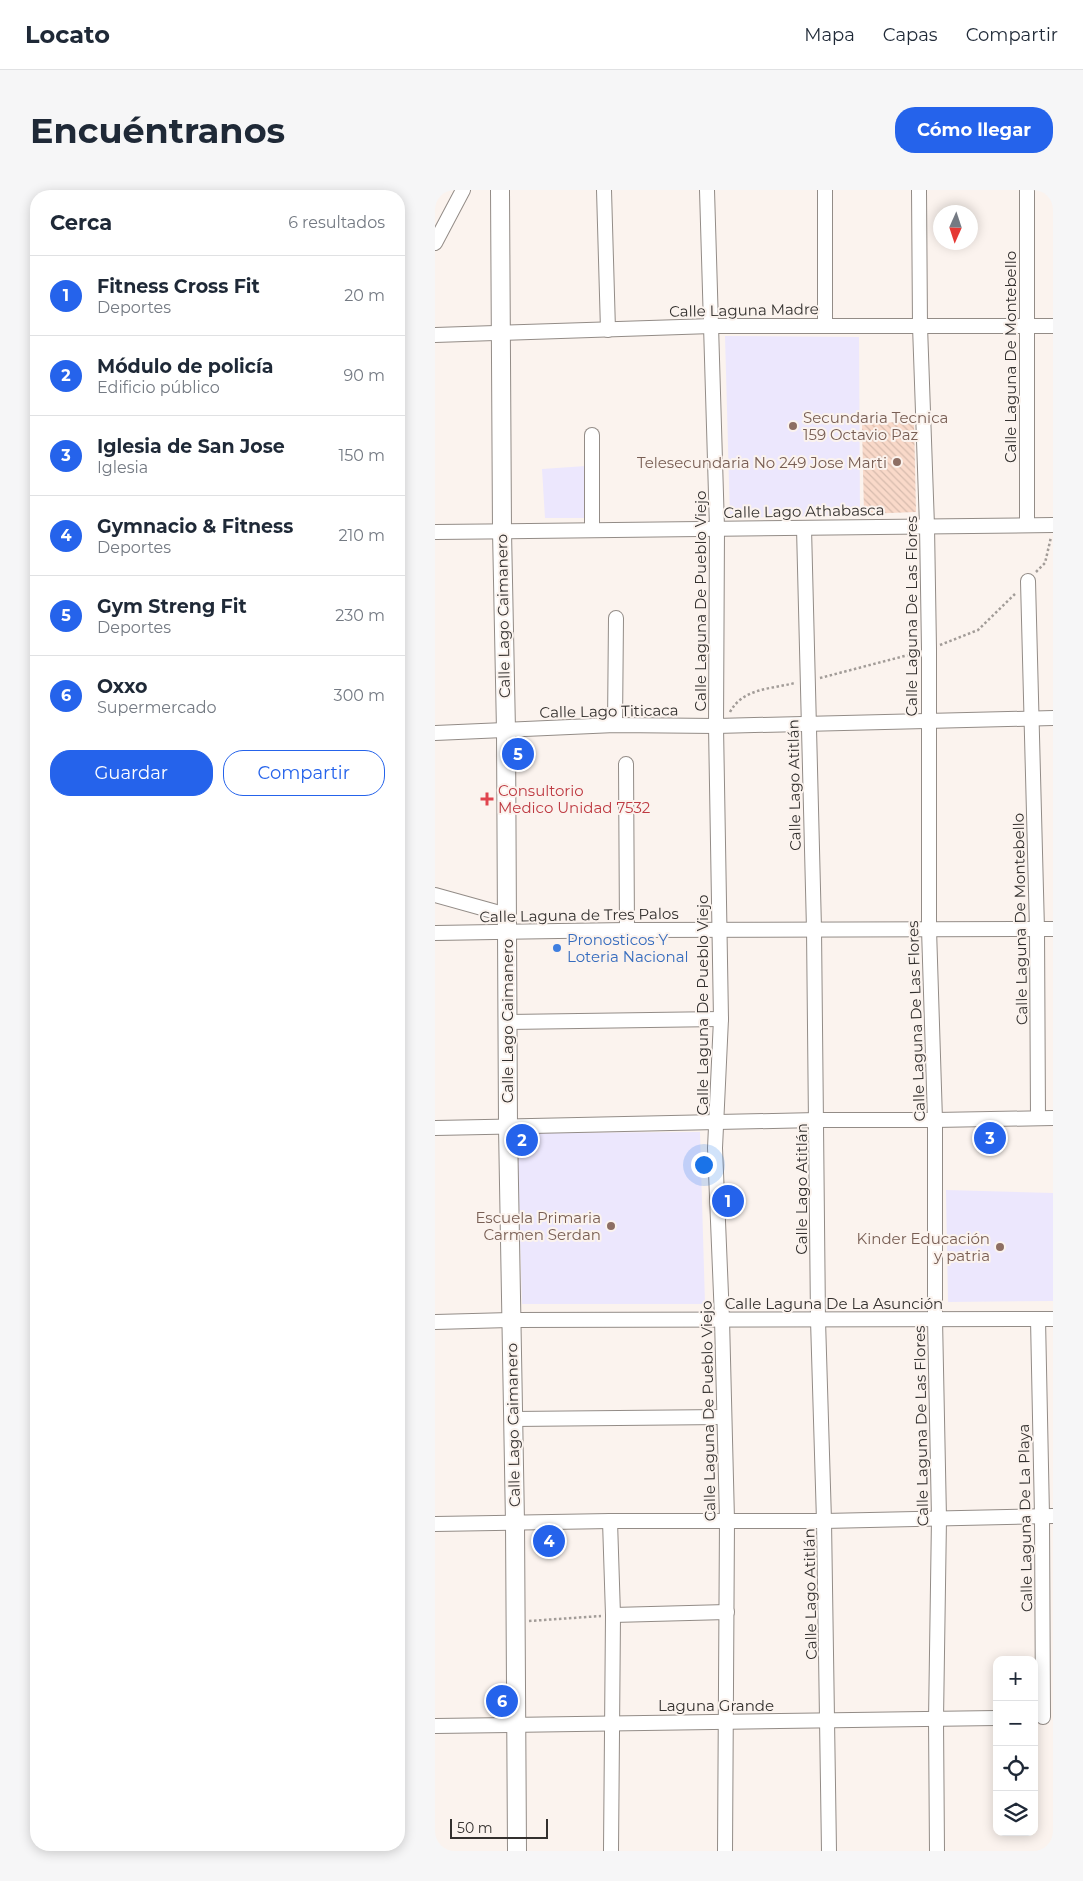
<!DOCTYPE html>
<html lang="es">
<meta charset="utf-8">
<style>
body{margin:0;font-family:Montserrat,sans-serif;background:#f6f6f7;color:#1f2937}
.controls{position:absolute;right:15px;bottom:15px;display:grid;overflow:hidden;border-radius:10px;box-shadow:0 2px 12px #0003}
.controls button{width:45px;height:45px;display:grid;place-items:center;padding:0;border:0;border-bottom:1px solid #e0e1e3;background:#fff;color:#1f2937;font:25px sans-serif}
.compass{position:absolute;left:498px;top:15px;width:45px;height:45px;border-radius:50%;background:#fff;box-shadow:0 2px 12px #0003;rotate:183deg}
.scale{position:absolute;left:15px;bottom:12px;width:98px;box-sizing:border-box;padding-left:5px;border:2px solid #33302e;border-top:0;font-size:14px;line-height:18px;white-space:nowrap;color:#33302e;-webkit-text-stroke:4px #fbf3ee;paint-order:stroke}
.you{position:absolute;left:268px;top:974px;width:18px;height:18px;margin:-12px;border:4px solid #fff;border-radius:50%;background:#1a73e8;box-shadow:0 0 0 8px #1a73e833}
.badge{display:grid;place-items:center;width:32px;height:32px;border-radius:50%;background:#2563eb;color:#fff;font-size:16px;font-weight:700}
.pin{position:absolute;translate:-50% -50%;border:2px solid #fff;box-shadow:0 1px 5px #0006}
.list{margin:0;padding:0;list-style:none}
h2{display:flex;justify-content:space-between;align-items:center;height:65px;margin:0;padding:0 20px;font-size:21px}
h2 small{font-size:16px;font-weight:400;color:#747a83}
.list li{display:grid;grid-template-columns:32px 1fr auto;gap:15px;align-items:center;box-sizing:border-box;height:80px;padding:0 20px;border-top:1px solid #e0e1e3}
.list b{display:block;font-size:19px;white-space:nowrap}
.list p{margin:0;font-size:16px;white-space:nowrap;color:#747a83}
.list em{font-size:16px;font-style:normal;color:#747a83}
.actions{display:flex;gap:10px;padding:15px 20px}
.actions a{flex:1;padding:11px 0;border:1px solid #2563eb;border-radius:20px;text-align:center;font-size:18px;color:#2563eb}
.actions .main{background:#2563eb;color:#fff}
.icon{flex:none;width:28px;height:28px;fill:none;stroke:currentColor;stroke-width:2;stroke-linecap:round;stroke-linejoin:round}
.map{position:relative;flex:none;width:618px;height:1661px;overflow:hidden;border-radius:20px}
header{display:flex;align-items:center;gap:30px;box-sizing:border-box;height:70px;padding:0 25px;background:#fff;border-bottom:1px solid #e0e1e3}
header strong{font-size:24px}
nav{display:flex;gap:28px;margin-inline-start:auto;font-size:18px}
.intro{display:flex;align-items:center;justify-content:space-between;box-sizing:border-box;height:120px;padding:0 30px}
h1{margin:0;font-size:35px}
.button{padding:12px 22px;border-radius:20px;background:#2563eb;color:#fff;font-size:18px;font-weight:700}
main{display:flex;gap:30px;padding:0 30px}
aside{flex:1;background:#fff;border-radius:20px;box-shadow:0 2px 12px #0003}
.map>svg:first-child{display:block}
.education{fill:#ece7fd}
.building{fill:url(#building-back-hatch)}
.lines{fill:none;stroke-linecap:round;stroke-linejoin:round}
.minor-casing{stroke:#938c87;stroke-width:16}
.tertiary-casing{stroke:#938c87;stroke-width:20}
.path{stroke:#a29c98;stroke-width:2.5;stroke-dasharray:2.5 2.5;stroke-linecap:butt}
.minor{stroke:#fff;stroke-width:14}
.tertiary{stroke:#fff;stroke-width:18}
.education-dot{fill:#8d6e63;stroke:#fbf3ee;stroke-width:2}
.health-dot{fill:#e0444e;stroke:#fbf3ee;stroke-width:2}
.shop-dot{fill:#3f7fe0;stroke:#fbf3ee;stroke-width:2}
.labels{text-anchor:middle;dominant-baseline:central;stroke-width:4;stroke-linejoin:round;paint-order:stroke}
.street-label{font-size:15px;fill:#33302e;stroke:#fbf3ee}
.education-label{font-size:15px;fill:#785e54;stroke:#fbf3ee;text-anchor:end}
.health-label{font-size:15px;fill:#be3a42;stroke:#fbf3ee;text-anchor:start}
.shop-label{font-size:15px;fill:#366cbe;stroke:#fbf3ee;text-anchor:start}
</style>
<header>
<strong>Locato</strong>
<nav><a>Mapa</a><a>Capas</a><a>Compartir</a></nav>
</header>
<div class="intro"><h1>Encuéntranos</h1><a class="button">Cómo llegar</a></div>
<main>
<aside>
<h2>Cerca<small>6 resultados</small></h2>
<ul class="list">
<li><span class="badge">1</span><div><b>Fitness Cross Fit</b><p>Deportes</p></div><em>20 m</em></li>
<li><span class="badge">2</span><div><b>Módulo de policía</b><p>Edificio público</p></div><em>90 m</em></li>
<li><span class="badge">3</span><div><b>Iglesia de San Jose</b><p>Iglesia</p></div><em>150 m</em></li>
<li><span class="badge">4</span><div><b>Gymnacio &amp; Fitness</b><p>Deportes</p></div><em>210 m</em></li>
<li><span class="badge">5</span><div><b>Gym Streng Fit</b><p>Deportes</p></div><em>230 m</em></li>
<li><span class="badge">6</span><div><b>Oxxo</b><p>Supermercado</p></div><em>300 m</em></li>
</ul>
<div class="actions"><a class="main">Guardar</a><a>Compartir</a></div>
</aside>
<div class="map">
<svg width="618" height="1661" viewBox="0 0 618 1661">
<defs>
<pattern id="building-back-hatch" width="6" height="6" patternUnits="userSpaceOnUse" patternTransform="scale(1.25)"><rect width="6" height="6" fill="#f9d9c9"/><path d="M-1 5l2 2M0 0l6 6M5-1l2 2" fill="none" stroke="#d6bbad"/></pattern>
</defs>
<rect width="100%" height="100%" fill="#fbf3ee"/>
<!-- education -->
<g class="education">
<polygon points="290,146 424,147 425,325 295,328"/>
<polygon points="151,276 151,328 110,328 107,279"/>
<polygon points="265,942 270,1114 87,1114 82,943"/>
<polygon points="511,1000 618,1003 618,1111 513,1112"/>
</g>
<!-- building -->
<g class="building">
<polygon points="479,231 481,322 429,324 427,234"/>
<polygon points="82,943 91,943 92,956 82,957"/>
</g>
<g class="lines">
<defs>
<g id="minor">
<polyline points="169,0 173,140"/>
<polyline points="272,0 282,338 281,536 286,829 280,958 287,1129 292,1330 290,1661"/>
<polyline points="390,0 390,135"/>
<polyline points="484,0 485,136 492,336 494,459 494,739 500,930 500,1129 504,1328 501,1530 502,1661"/>
<polyline points="592,0 592,335"/>
<polyline points="0,53 28,0"/>
<polyline points="0,145 277,136 618,136"/>
<polyline points="369,338 379,739 383,1130 389,1331 394,1661"/>
<polyline points="157,339 157,245"/>
<polyline points="0,342 618,335"/>
<polyline points="593,391 602,740 603,928"/>
<polyline points="180,535 181,428"/>
<polyline points="0,543 180,535 281,536 618,528"/>
<polyline points="191,574 192,740"/>
<polyline points="0,705 72,725"/>
<polyline points="0,743 192,740 618,739"/>
<polyline points="73,832 286,829"/>
<polyline points="0,938 382,930 500,930 618,928"/>
<polyline points="603,1129 607,1326 608,1527"/>
<polyline points="0,1132 76,1130 618,1129"/>
<polyline points="78,1229 289,1227"/>
<polyline points="175,1331 178,1425 176,1661"/>
<polyline points="0,1334 175,1331 389,1331 618,1326"/>
<polyline points="178,1425 292,1422"/>
<polyline points="0,1536 562,1528"/>
</g>
<polyline id="tertiary" points="65,0 67,341 71,541 73,937 80,1333 82,1661"/>
</defs>
<!-- minor casing -->
<use href="#minor" class="minor-casing"/>
<!-- tertiary casing -->
<use href="#tertiary" class="tertiary-casing"/>
<!-- path -->
<g class="path">
<polyline points="601,382 610,373 616,347"/>
<polyline points="505,455 543,440 580,404"/>
<polyline points="385,488 481,463"/>
<path d="M 295,522 C 308,498 336,499 360,493"/>
<polyline points="94,1431 166,1426"/>
</g>
<!-- minor -->
<use href="#minor" class="minor"/>
<!-- tertiary -->
<use href="#tertiary" class="tertiary"/>
</g>
<!-- markers -->
<g class="education-dot">
<circle cx="358" cy="236" r="5"/>
<circle cx="462" cy="272" r="5"/>
<circle cx="176" cy="1036" r="5"/>
<circle cx="565" cy="1057" r="5"/>
</g>
<path class="health-dot" d="M49.5 601.5h5v5h5v5h-5v5h-5v-5h-5v-5h5z"/>
<circle class="shop-dot" cx="122" cy="758" r="5"/>
<g class="labels">
<!-- street labels -->
<g class="street-label">
<text transform="translate(309 120) rotate(-1)">Calle Laguna Madre</text>
<text transform="translate(575 167) rotate(-90)">Calle Laguna De Montebello</text>
<text transform="translate(369 321) rotate(-1)">Calle Lago Athabasca</text>
<text transform="translate(265 411) rotate(-90)">Calle Laguna De Pueblo Viejo</text>
<text transform="translate(68 426) rotate(-91)">Calle Lago Caimanero</text>
<text transform="translate(476 426) rotate(-90)">Calle Laguna De Las Flores</text>
<text transform="translate(174 521) rotate(-1)">Calle Lago Titicaca</text>
<text transform="translate(359 595) rotate(-91)">Calle Lago Atitlán</text>
<text transform="translate(144 725) rotate(-1)">Calle Laguna de Tres Palos</text>
<text transform="translate(585 729) rotate(-91)">Calle Laguna De Montebello</text>
<text transform="translate(267 815) rotate(-90)">Calle Laguna De Pueblo Viejo</text>
<text transform="translate(72 831) rotate(-90)">Calle Lago Caimanero</text>
<text transform="translate(481 831) rotate(-92)">Calle Laguna De Las Flores</text>
<text transform="translate(366 999) rotate(-90)">Calle Lago Atitlán</text>
<text x="399" y="1113">Calle Laguna De La Asunción</text>
<text transform="translate(273 1221) rotate(-91)">Calle Laguna De Pueblo Viejo</text>
<text transform="translate(78 1235) rotate(-91)">Calle Lago Caimanero</text>
<text transform="translate(486 1236) rotate(-91)">Calle Laguna De Las Flores</text>
<text transform="translate(590 1328) rotate(-91)">Calle Laguna De La Playa</text>
<text transform="translate(375 1404) rotate(-91)">Calle Lago Atitlán</text>
<text x="281" y="1515">Laguna Grande</text>
</g>
<!-- education labels -->
<g class="education-label">
<text x="368" y="227" text-anchor="start">Secundaria Tecnica<tspan x="368" dy="17">159 Octavio Paz</tspan></text>
<text x="452" y="272">Telesecundaria No 249 Jose Marti</text>
<text x="166" y="1027">Escuela Primaria<tspan x="166" dy="17">Carmen Serdan</tspan></text>
<text x="555" y="1048">Kinder Educación<tspan x="555" dy="17">y patria</tspan></text>
</g>
<!-- health labels -->
<g class="health-label">
<text x="63" y="600">Consultorio<tspan x="63" dy="17">Medico Unidad 7532</tspan></text>
</g>
<!-- shop labels -->
<g class="shop-label">
<text x="132" y="749">Pronosticos Y<tspan x="132" dy="17">Loteria Nacional</tspan></text>
</g>
</g>
</svg>
<div class="controls">
<button>+</button>
<button>−</button>
<button><svg class="icon" aria-label="locate" viewBox="0 0 24 24"><circle cx="12" cy="12" r="6"/><path d="M12 2v4M12 18v4M2 12h4M18 12h4"/></svg></button>
<button><svg class="icon" aria-label="layers" viewBox="0 0 24 24"><path d="M12 4l9 5-9 5-9-5zM3 14l9 5 9-5"/></svg></button>
</div>
<svg class="compass" viewBox="-18 -18 36 36"><path d="M0-13l5 13h-10z" fill="#e53935"/><path d="M0 13l5-13h-10z" fill="#747a83"/></svg>
<div class="scale">50 m</div>
<div class="you"></div>
<div class="pin badge" style="left:293px;top:1011px">1</div>
<div class="pin badge" style="left:87px;top:950px">2</div>
<div class="pin badge" style="left:555px;top:948px">3</div>
<div class="pin badge" style="left:114px;top:1351px">4</div>
<div class="pin badge" style="left:83px;top:564px">5</div>
<div class="pin badge" style="left:67px;top:1511px">6</div>
</div>
</main>
